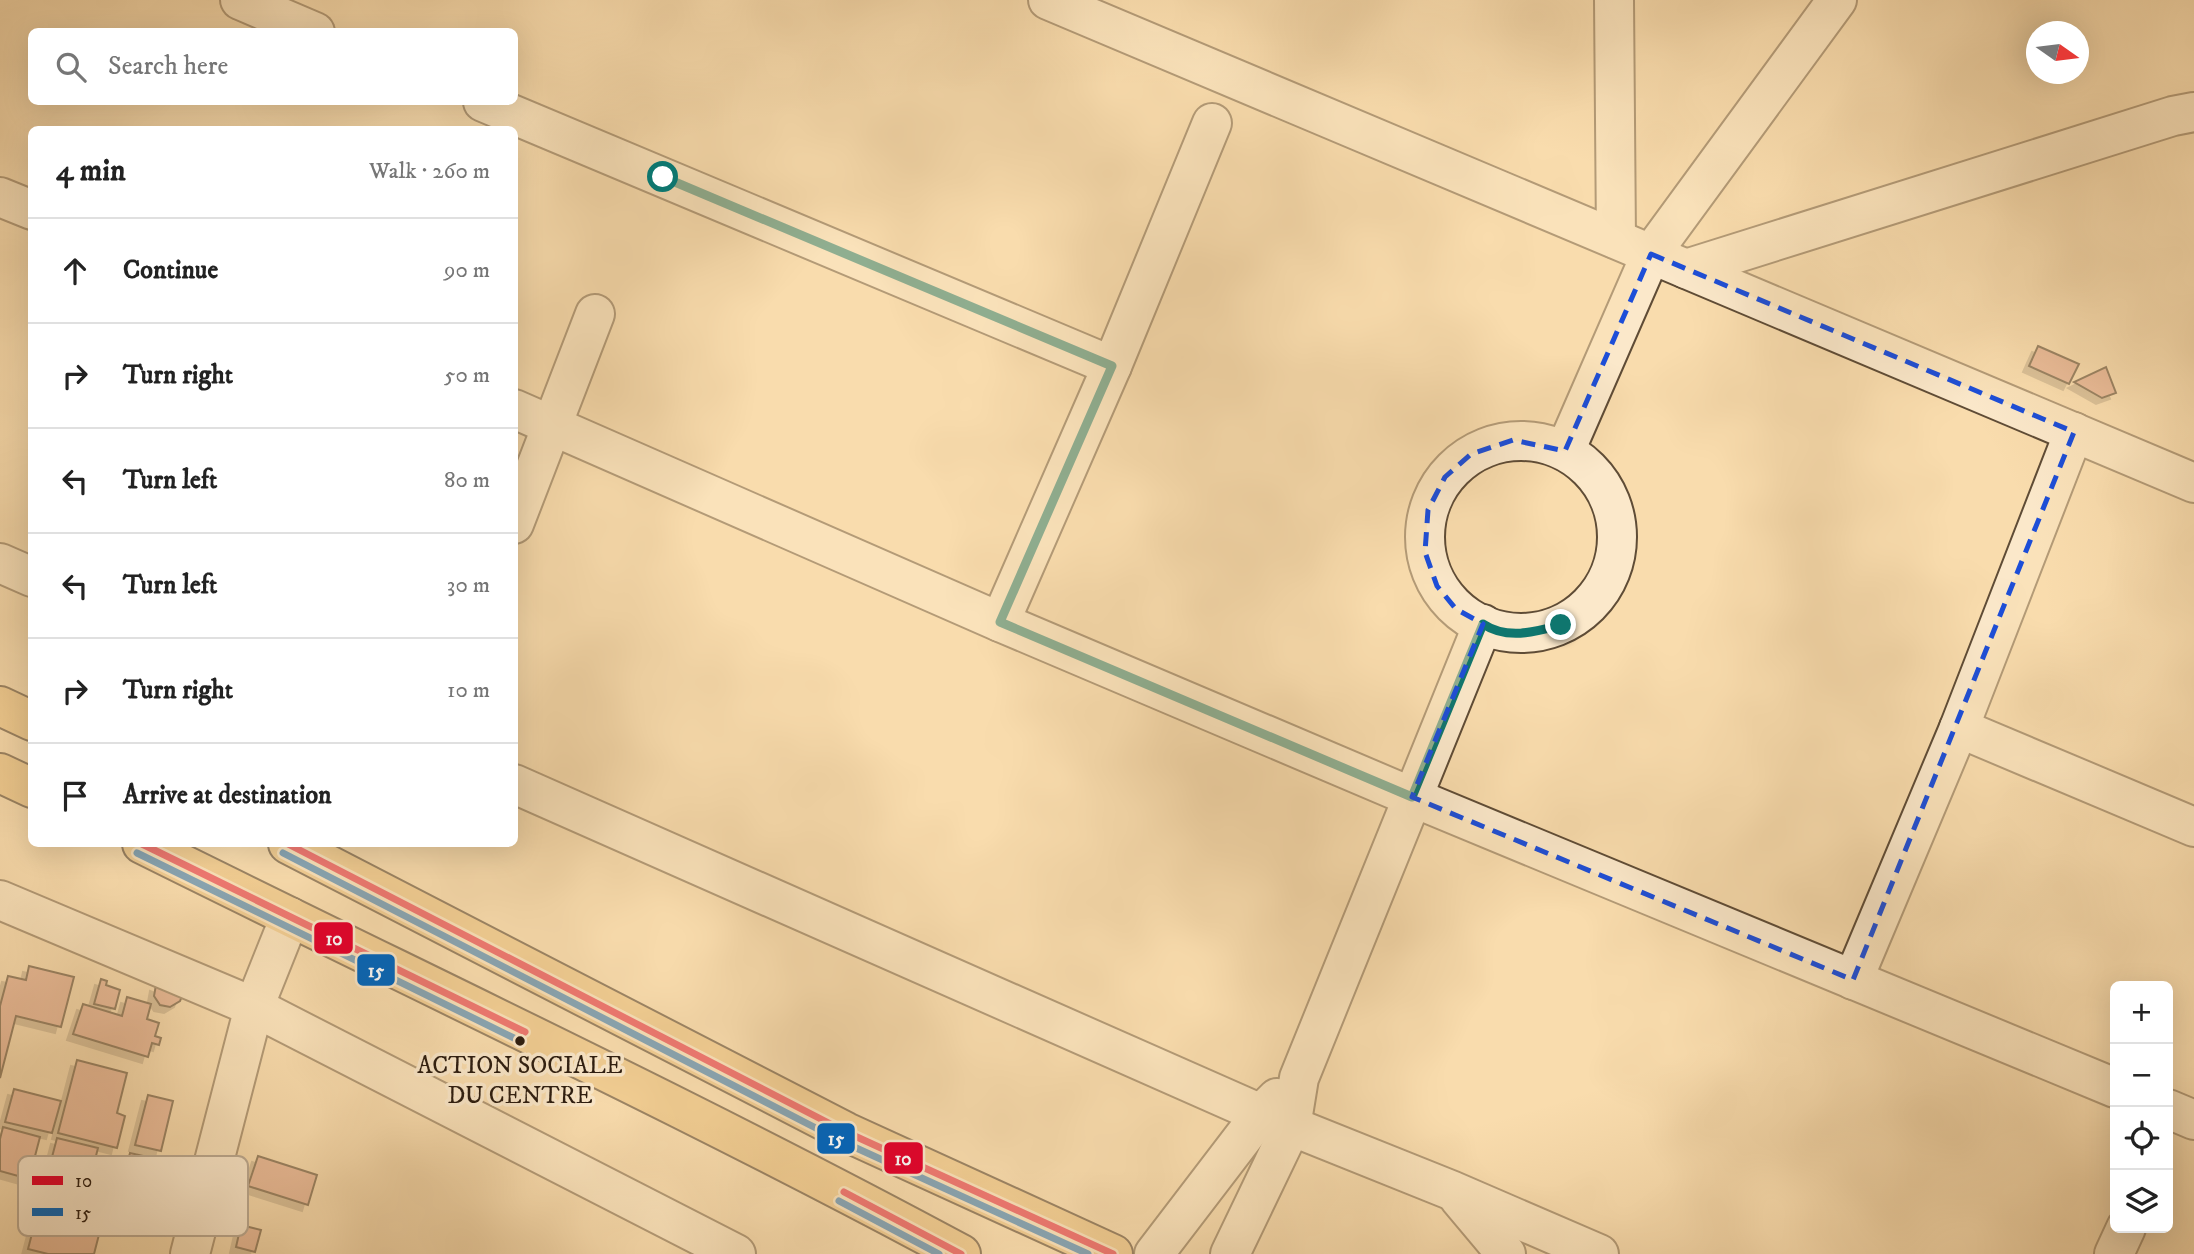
<!DOCTYPE html>
<meta charset="utf-8">
<style>
body{margin:0;font-family:"IM FELL DW Pica",serif;background:#f6f6f6;color:#222}
.controls{position:absolute;right:21px;bottom:21px;display:grid;overflow:hidden;border-radius:10px;box-shadow:0 7px 28px #0002}
.controls button{width:63px;height:63px;display:grid;place-items:center;padding:0;border:0;border-bottom:2px solid #e0e0e0;background:#fff;color:#222;font:35px sans-serif}
.compass{position:absolute;left:2026px;top:21px;width:63px;height:63px;border-radius:50%;background:#fff;box-shadow:0 7px 28px #0002;rotate:104deg}
.stop{position:absolute;width:21px;height:21px;margin:-16px;border:5px solid #0f766e;border-radius:50%;background:#fff}
.stop.end{background:#0f766e;border-color:#fff;box-shadow:0 2px 7px #0008}
.list{margin:0;padding:0;list-style:none}
h2{display:flex;justify-content:space-between;align-items:center;height:91px;margin:0;padding:0 28px;font-size:30px}
h2 small{font-size:23px;font-weight:400;color:#767676}
.list li{display:grid;grid-template-columns:46px 1fr auto;gap:21px;align-items:center;box-sizing:border-box;height:105px;padding:0 28px;border-top:2px solid #e0e0e0}
.list b{display:block;font-size:26px;white-space:nowrap}
.list em{font-size:23px;font-style:normal;color:#767676}
.icon{flex:none;width:38px;height:38px;fill:none;stroke:currentColor;stroke-width:2;stroke-linecap:round;stroke-linejoin:round}
.map{position:relative;flex:none;width:2194px;height:1254px;overflow:hidden}
.search{position:absolute;background:#fff;box-shadow:0 7px 28px #0002;left:28px;top:28px;width:490px;height:77px;display:flex;align-items:center;gap:18px;box-sizing:border-box;padding:0 24px;border-radius:10px;color:#767676;font-size:26px}
.panel{position:absolute;background:#fff;box-shadow:0 7px 28px #0002;left:28px;top:126px;width:490px;height:721px;border-radius:10px}
.map>svg:first-child{display:block}
.building{fill:#d99882;stroke:#2c1c0f;stroke-width:2;filter:url(#shadow)}
.lines{fill:none;stroke-linecap:round;stroke-linejoin:round}
.minor-casing{stroke:#5f4c36;stroke-width:42}
.primary-casing{stroke:#2c1c0f;stroke-width:42}
.minor{stroke:#fbe8ca;stroke-width:38}
.primary{stroke:#ecbe76;stroke-width:38}
.bus-1-casing{stroke:#fbe8ca;stroke-width:12}
.bus-2-casing{stroke:#fbe8ca;stroke-width:12}
.bus-1{stroke:#e4002b;stroke-width:7}
.bus-2{stroke:#0065bd;stroke-width:7}
.route{stroke:#0f766e;stroke-width:9}
.marked{fill:none;stroke:#1d4ed8;stroke-width:5;stroke-dasharray:14 9;stroke-linejoin:round}
.bus-dot{fill:#2c1c0f;stroke:#fbe8ca;stroke-width:2.5}
.labels{text-anchor:middle;dominant-baseline:central;stroke-width:7;stroke-linejoin:round;paint-order:stroke}
.bus-label{font-size:24px;fill:#2c1c0f;stroke:#fbe8ca}
.key{fill:#fbe8ca;stroke:#bdab92;stroke-width:2}
.key-label{font-size:19px;fill:#2c1c0f}
.line-badge{stroke:#fbe8ca;stroke-width:2.5}
.badge-label{font-size:19px;text-anchor:middle;font-weight:bold;fill:#fff}
</style>
<div class="map">
<svg width="2194" height="1254" viewBox="0 0 2194 1254">
<defs>
<filter id="shadow"><feDropShadow dx="-6" dy="6" stdDeviation="0" flood-color="#0004"/></filter>
</defs>
<rect width="100%" height="100%" fill="#f9dcad"/>
<filter id="stains"><feTurbulence type="fractalNoise" baseFrequency=".00286" numOctaves="4"/><feColorMatrix values="0 0 0 0 .2 0 0 0 0 .09 0 0 0 0 .02 0 0 0 .5 -.17"/></filter>
<radialGradient id="worn" r=".72"><stop offset=".6" stop-color="#630" stop-opacity="0"/><stop offset="1" stop-color="#630" stop-opacity=".3"/></radialGradient>
<!-- building -->
<g class="building">
<polygon points="2038,346 2079,364 2069,384 2029,366"/>
<polygon points="2106,367 2116,393 2102,398 2074,382"/>
<polygon points="29,966 74,977 61,1027 16,1016 0,1078 0,1006 8,976 26,980"/>
<polygon points="101,979 107,981 106,985 120,990 115,1009 94,1004"/>
<polygon points="156,985 182,996 180,1001 170,1007 160,1005 154,996"/>
<polygon points="127,997 151,1004 147,1019 159,1023 155,1036 161,1038 159,1045 152,1043 148,1057 73,1034 83,1004 122,1016"/>
<polygon points="77,1060 127,1073 117,1113 125,1116 117,1148 58,1133"/>
<polygon points="14,1089 61,1101 52,1133 5,1122"/>
<polygon points="148,1095 173,1101 161,1151 135,1145"/>
<polygon points="3,1127 40,1137 29,1179 0,1171 0,1139"/>
<polygon points="57,1138 98,1148 88,1187 110,1192 94,1254 48,1254 28,1249"/>
<polygon points="130,1153 148,1157 139,1198 120,1191"/>
<polygon points="258,1156 317,1175 308,1205 248,1186"/>
<polygon points="241,1225 261,1230 255,1252 236,1247"/>
</g>
<g class="lines">
<defs>
<g id="minor">
<polyline points="240,0 315,32"/>
<polyline points="1048,0 2194,483"/>
<polyline points="1614,0 1616,239"/>
<polyline points="483,102 1112,366"/>
<polyline points="0,197 32,210"/>
<polyline points="1686,269 2173,116 2194,112"/>
<polyline points="514,409 1000,622 1412,797 2115,1088"/>
<circle cx="1521" cy="537" r="96"/>
<polyline points="1565,451 1651,254 1837,0"/>
<polyline points="514,524 595,314"/>
<polyline points="0,563 32,577"/>
<polyline points="1000,622 1112,366 1212,123"/>
<polyline points="1959,728 2194,827"/>
<polyline points="514,784 1261,1114 1453,1191 1599,1254"/>
<polyline points="0,900 254,1007 736,1254"/>
<polyline points="1853,980 1959,728 2074,432"/>
<polyline points="2168,1109 2194,1120"/>
<polyline points="1459,1198 1506,1254"/>
<polyline points="190,1254 254,1007 290,917"/>
<polyline points="1154,1254 1261,1114 1277,1098"/>
<polyline points="1230,1254 1291,1127 1299,1078 1483,624"/>
<polyline points="2114,1254 2126,1228"/>
</g>
<g id="primary">
<polyline points="0,706 32,721"/>
<polyline points="0,773 32,788"/>
<path d="M 142,844 C 415,980 692,1109 961,1254"/>
<polyline points="288,844 846,1132 1113,1254"/>
</g>
</defs>
<!-- minor casing -->
<use href="#minor" class="minor-casing"/>
<!-- primary casing -->
<use href="#primary" class="primary-casing"/>
<!-- minor -->
<use href="#minor" class="minor"/>
<!-- primary -->
<use href="#primary" class="primary"/>
<defs>
<g id="bus-1">
<polyline points="142,844 525,1032"/>
<polyline points="288,844 846,1132 1113,1254"/>
<polyline points="844,1192 961,1254"/>
</g>
<g id="bus-2">
<polyline points="137,853 520,1041"/>
<polyline points="283,853 841,1141 1088,1254"/>
<polyline points="839,1201 939,1254"/>
</g>
</defs>
<!-- bus-1 casing -->
<use href="#bus-1" class="bus-1-casing"/>
<!-- bus-2 casing -->
<use href="#bus-2" class="bus-2-casing"/>
<!-- bus-1 -->
<use href="#bus-1" class="bus-1"/>
<!-- bus-2 -->
<use href="#bus-2" class="bus-2"/>
</g>
<g class="lines">
<!-- route -->
<path class="route" d="M 663,177 L 1112,366 L 1000,622 L 1412,797 L 1483,624 C 1507,640 1535,632 1561,625"/>
</g>
<!-- marked area -->
<path d="M0 0H2194V1254H0ZM 1651,254 L 2074,432 L 1853,980 L 1412,797 L 1483,624 L 1456,609 L 1437,586 L 1425,552 L 1428,510 L 1445,477 L 1471,454 L 1513,440 L 1565,451 Z" fill="#f9dcad" fill-opacity=".55" fill-rule="evenodd"/>
<path class="marked" d="M 1651,254 L 2074,432 L 1853,980 L 1412,797 L 1483,624 L 1456,609 L 1437,586 L 1425,552 L 1428,510 L 1445,477 L 1471,454 L 1513,440 L 1565,451 Z"/>
<!-- markers -->
<circle class="bus-dot" cx="520" cy="1041" r="6"/>
<g class="labels">
<!-- bus labels -->
<g class="bus-label">
<text x="520" y="1066">ACTION SOCIALE<tspan x="520" dy="30">DU CENTRE</tspan></text>
</g>
</g>
<!-- legend -->
<rect x="18" y="1156" width="230" height="80" rx="10" class="key"/>
<rect x="32" y="1176" width="31" height="9" fill="#e4002b"/>
<rect x="32" y="1208" width="31" height="8" fill="#0065bd"/>
<g class="key-label">
<text x="75" y="1187">10</text>
<text x="75" y="1219">15</text>
</g>
<g class="line-badge">
<rect x="313" y="921" width="41" height="34" rx="7" fill="#e4002b"/>
<rect x="356" y="953" width="40" height="34" rx="7" fill="#0065bd"/>
<rect x="816" y="1122" width="40" height="33" rx="7" fill="#0065bd"/>
<rect x="883" y="1141" width="41" height="34" rx="7" fill="#e4002b"/>
</g>
<g class="badge-label">
<text x="334" y="945">10</text>
<text x="376" y="977">15</text>
<text x="836" y="1145">15</text>
<text x="903" y="1165">10</text>
</g>
<rect width="100%" height="100%" filter="url(#stains)"/>
<rect width="100%" height="100%" fill="url(#worn)"/>
</svg>
<div class="controls">
<button>+</button>
<button>−</button>
<button><svg class="icon" aria-label="locate" viewBox="0 0 24 24"><circle cx="12" cy="12" r="6"/><path d="M12 2v4M12 18v4M2 12h4M18 12h4"/></svg></button>
<button><svg class="icon" aria-label="layers" viewBox="0 0 24 24"><path d="M12 4l9 5-9 5-9-5zM3 14l9 5 9-5"/></svg></button>
</div>
<svg class="compass" viewBox="-18 -18 36 36"><path d="M0-13l5 13h-10z" fill="#e53935"/><path d="M0 13l5-13h-10z" fill="#767676"/></svg>
<div class="stop" style="left:663px;top:177px"></div>
<div class="stop end" style="left:1561px;top:625px"></div>
<div class="search"><svg class="icon" aria-label="search" viewBox="0 0 24 24"><circle cx="10" cy="10" r="6"/><path d="M15 15l6 6"/></svg>Search here</div>
<section class="panel">
<h2>4 min<small>Walk · 260 m</small></h2>
<ul class="list">
<li><svg class="icon" aria-label="ahead" viewBox="0 0 24 24"><path d="M12 20V5M6 11l6-6 6 6"/></svg><div><b>Continue</b></div><em>90 m</em></li>
<li><svg class="icon" aria-label="right" viewBox="0 0 24 24"><path d="M7 20v-9h11M14 6l5 5-5 5"/></svg><div><b>Turn right</b></div><em>50 m</em></li>
<li><svg class="icon" aria-label="left" viewBox="0 0 24 24"><path d="M17 20v-9H6M10 6l-5 5 5 5"/></svg><div><b>Turn left</b></div><em>80 m</em></li>
<li><svg class="icon" aria-label="left" viewBox="0 0 24 24"><path d="M17 20v-9H6M10 6l-5 5 5 5"/></svg><div><b>Turn left</b></div><em>30 m</em></li>
<li><svg class="icon" aria-label="right" viewBox="0 0 24 24"><path d="M7 20v-9h11M14 6l5 5-5 5"/></svg><div><b>Turn right</b></div><em>10 m</em></li>
<li><svg class="icon" aria-label="arrive" viewBox="0 0 24 24"><path d="M6 21V4h12l-3 4 3 4H6"/></svg><div><b>Arrive at destination</b></div></li>
</ul>
</section>
</div>
